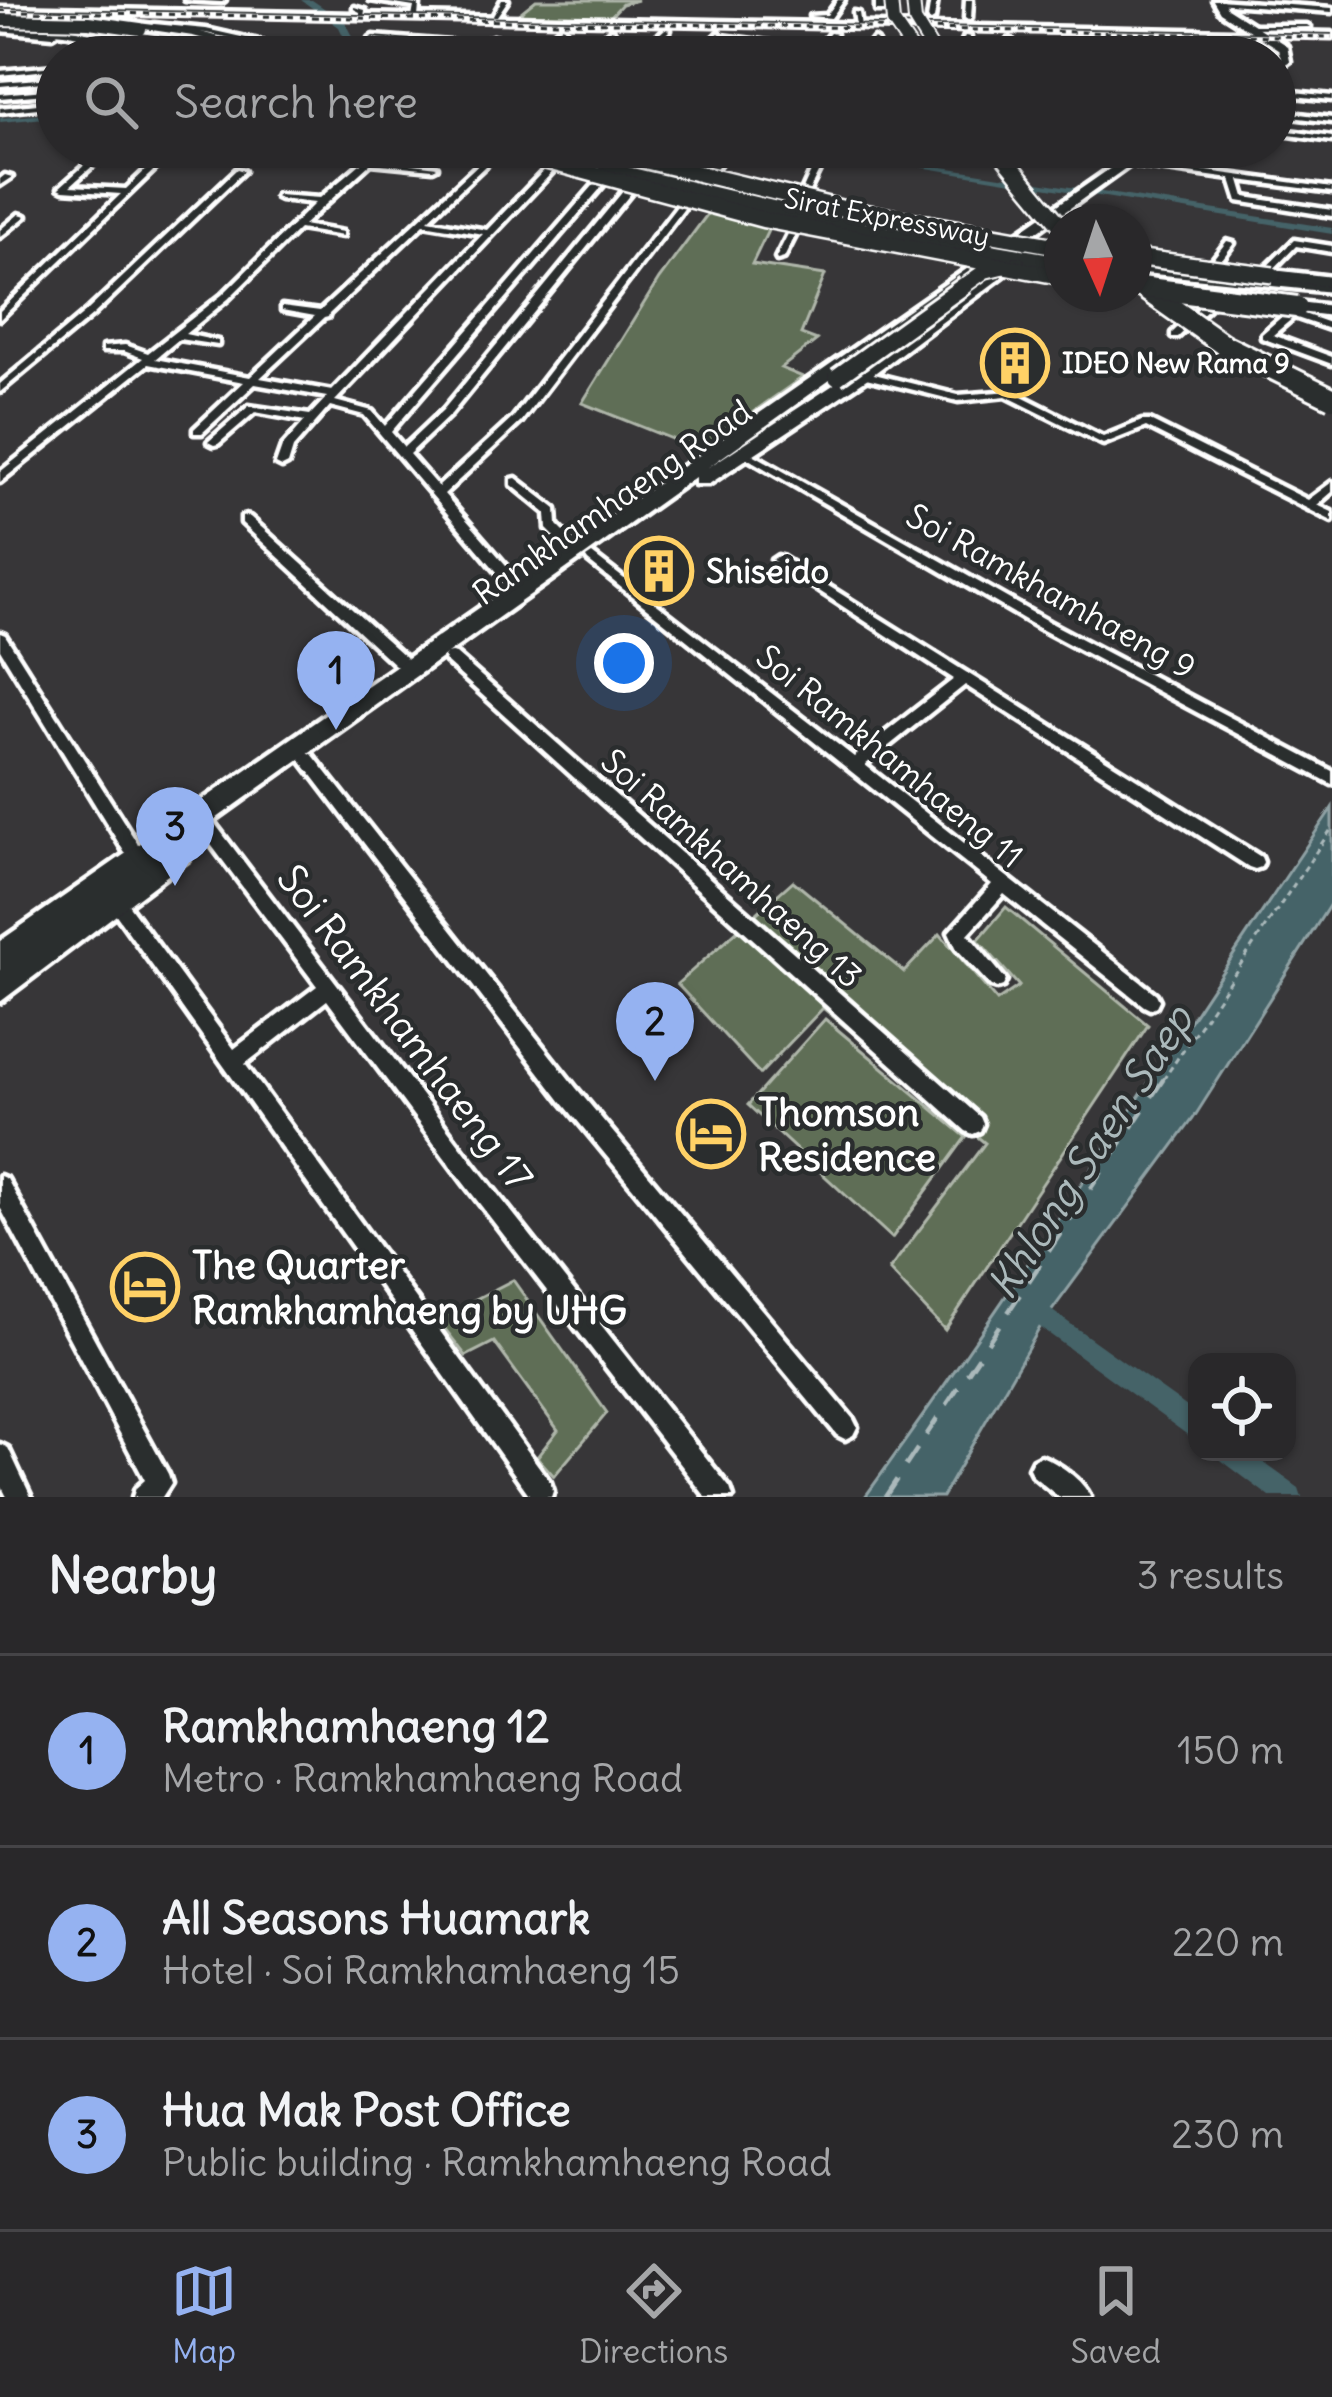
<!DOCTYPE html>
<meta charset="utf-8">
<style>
body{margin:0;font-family:Delius,sans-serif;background:#353436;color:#f1f3f6}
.controls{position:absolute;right:36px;bottom:36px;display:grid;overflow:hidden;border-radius:24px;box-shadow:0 3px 9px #0004}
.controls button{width:108px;height:108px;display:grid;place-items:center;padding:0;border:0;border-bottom:3px solid #454447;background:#29282a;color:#f1f3f6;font:60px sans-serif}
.compass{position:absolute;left:1044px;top:204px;width:108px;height:108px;border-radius:50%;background:#29282a;box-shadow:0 3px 9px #0004;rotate:177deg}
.you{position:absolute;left:624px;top:663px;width:42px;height:42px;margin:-30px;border:9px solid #fff;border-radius:50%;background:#1a73e8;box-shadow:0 0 0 18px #1a73e833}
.badge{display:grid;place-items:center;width:78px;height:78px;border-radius:50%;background:#95b2f1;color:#111;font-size:39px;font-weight:700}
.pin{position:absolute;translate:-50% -99px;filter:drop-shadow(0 3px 6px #0008)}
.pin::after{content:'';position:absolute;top:63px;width:42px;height:36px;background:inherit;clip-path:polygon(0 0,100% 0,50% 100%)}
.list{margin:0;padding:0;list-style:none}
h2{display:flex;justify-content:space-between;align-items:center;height:156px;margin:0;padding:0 48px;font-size:51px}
h2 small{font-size:39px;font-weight:400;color:#a5a6a8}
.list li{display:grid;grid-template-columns:78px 1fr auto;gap:36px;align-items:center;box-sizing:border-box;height:192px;padding:0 48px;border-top:3px solid #454447}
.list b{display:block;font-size:45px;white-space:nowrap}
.list p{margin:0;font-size:39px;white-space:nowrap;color:#a5a6a8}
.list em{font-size:39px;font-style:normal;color:#a5a6a8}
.icon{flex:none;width:66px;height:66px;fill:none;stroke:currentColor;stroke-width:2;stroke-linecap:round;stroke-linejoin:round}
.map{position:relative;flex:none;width:1332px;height:1497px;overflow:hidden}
.search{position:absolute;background:#29282a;box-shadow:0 3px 9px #0004;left:36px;right:36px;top:36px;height:132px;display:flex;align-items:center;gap:30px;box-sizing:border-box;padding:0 42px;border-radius:66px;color:#a5a6a8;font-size:45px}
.sheet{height:732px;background:#29282a}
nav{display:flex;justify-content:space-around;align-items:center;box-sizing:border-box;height:168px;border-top:3px solid #454447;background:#29282a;font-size:33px;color:#a5a6a8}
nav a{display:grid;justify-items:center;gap:6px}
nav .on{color:#95b2f1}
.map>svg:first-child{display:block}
.built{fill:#474044}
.green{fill:#5f6e56;stroke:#afb6aa;stroke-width:3}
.water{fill:#456368;stroke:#8fa1a4;stroke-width:3}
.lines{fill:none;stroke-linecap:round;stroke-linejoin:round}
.canal{fill:#456368;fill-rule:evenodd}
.river{fill:#456368;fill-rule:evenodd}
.ferry-far1{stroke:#abb9bb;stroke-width:3;stroke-dasharray:6 4.5;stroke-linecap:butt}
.ferry{stroke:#abb9bb;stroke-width:4.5;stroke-dasharray:21 16;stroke-linecap:butt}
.minor-casing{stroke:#fff;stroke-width:9}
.tertiary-casing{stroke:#fff;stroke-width:9}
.primary-casing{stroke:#fff;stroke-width:9}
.motorway-casing{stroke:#fff;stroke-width:9}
.minor{fill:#2a2d2e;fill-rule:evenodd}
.tertiary{fill:#2a2d2e;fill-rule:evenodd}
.primary{fill:#2a2d2e;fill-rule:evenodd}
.motorway{fill:#2a2d2e;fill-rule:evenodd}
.rail-casing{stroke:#fff;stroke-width:4.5}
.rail{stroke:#2a2d2e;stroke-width:3;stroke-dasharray:6;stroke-linecap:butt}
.primary-bridge-far1-casing{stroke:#fff;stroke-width:18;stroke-linecap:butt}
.primary-bridge-casing{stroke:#fff;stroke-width:22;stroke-linecap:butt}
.motorway-bridge-far2-casing{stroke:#fff;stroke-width:16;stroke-linecap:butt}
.motorway-bridge-far1-casing{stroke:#fff;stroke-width:20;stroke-linecap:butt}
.motorway-bridge-casing{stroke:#fff;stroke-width:26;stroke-linecap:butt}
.primary-bridge-far1{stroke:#2a2d2e;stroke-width:14}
.primary-bridge{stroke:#2a2d2e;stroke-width:16}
.motorway-bridge-far2{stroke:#2a2d2e;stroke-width:12}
.motorway-bridge-far1{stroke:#2a2d2e;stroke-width:15}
.motorway-bridge{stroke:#2a2d2e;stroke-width:20}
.labels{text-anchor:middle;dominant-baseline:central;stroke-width:9;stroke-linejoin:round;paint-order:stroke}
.far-street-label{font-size:27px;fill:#fff;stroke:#2a2d2e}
.far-poi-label{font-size:27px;font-weight:bold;fill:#fff;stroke:#2a2d2e;text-anchor:start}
.street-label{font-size:33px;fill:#fff;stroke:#2a2d2e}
.poi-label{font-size:33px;font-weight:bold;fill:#fff;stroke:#2a2d2e;text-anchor:start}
.near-street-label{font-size:39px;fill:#fff;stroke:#2a2d2e}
.near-poi-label{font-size:39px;font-weight:bold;fill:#fff;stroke:#2a2d2e;text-anchor:start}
.near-water-label{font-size:42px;font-style:italic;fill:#abb9bb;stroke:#2a2d2e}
</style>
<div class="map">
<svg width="1332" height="1497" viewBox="0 0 1332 1497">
<rect width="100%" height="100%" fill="#373638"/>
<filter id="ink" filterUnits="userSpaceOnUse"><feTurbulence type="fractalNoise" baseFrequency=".00833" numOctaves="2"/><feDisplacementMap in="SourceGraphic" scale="24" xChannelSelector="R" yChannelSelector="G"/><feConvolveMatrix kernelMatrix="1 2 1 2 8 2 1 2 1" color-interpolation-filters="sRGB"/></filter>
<g filter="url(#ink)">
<!-- built -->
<polygon class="built" points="0,9 1332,35 1332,42 0,16"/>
<!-- green -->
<g class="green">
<polygon points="536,0 638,0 622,4 609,18 516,16"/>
<polygon points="715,204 774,218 752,264 825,275 801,334 817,340 781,368 803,377 699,450 582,403 659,279"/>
<polygon points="793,881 904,972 940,934 997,1001 1019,986 978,940 1006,907 1148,1025 945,1330 889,1270 985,1143 823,1008 760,1074 677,984"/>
<polygon points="825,1019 966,1137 892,1238 748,1105"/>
<polygon points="513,1280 607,1413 554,1476 537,1457 558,1430 494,1342 466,1356 437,1319"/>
</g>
<!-- water -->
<path class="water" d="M 1332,808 L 1332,901 L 1193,1119 L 1042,1324 L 942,1497 L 865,1497 C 1028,1272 1176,1038 1332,808 Z"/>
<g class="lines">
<!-- canal -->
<g class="canal">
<polygon points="57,113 57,117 0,122 0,118"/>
<polygon points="797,147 815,147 1332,228 1332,234"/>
<polygon points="1030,1295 1197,1414 1197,1440 1189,1436 1022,1314 1019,1306 1022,1298"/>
<polygon points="1217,1452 1249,1452 1299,1488 1302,1497 1270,1497 1221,1460"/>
</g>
<!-- river -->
<polygon class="river" points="301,0 312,0 346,23 354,38 393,57 379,57 346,42 339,27"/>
<!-- ferry-far1 -->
<polyline class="ferry-far1" points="1163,1080 1332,828"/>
<!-- ferry -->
<polyline class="ferry" points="885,1497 1165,1077"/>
<defs>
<g id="minor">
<polygon points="185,0 225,0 222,2"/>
<polygon points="370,0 419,5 418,17 412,17 414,7"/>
<polygon points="502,0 508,0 497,16 493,16"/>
<polygon points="838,0 844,0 831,18 810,16 827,15"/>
<polygon points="931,0 937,0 934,19 931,21 928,19"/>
<polygon points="966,0 972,0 971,18 968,20 965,18"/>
<polygon points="1218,0 1332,8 1332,12 1216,3"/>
<polygon points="354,7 365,10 364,17 360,17 360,12 354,9"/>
<polygon points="854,12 859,13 861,26 856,25"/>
<polygon points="154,24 206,29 329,57 317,57 206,33 152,27"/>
<polygon points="1251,25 1307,25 1310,27 1249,28"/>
<polygon points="563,26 565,29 546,44 586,49 612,29 614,32 593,49 637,55 665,29 670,30 643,57 586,54 542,47 529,57 522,57 535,46 493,41 477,48 370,38 373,36 476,44 492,37 539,43"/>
<polygon points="719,33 722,36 776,43 773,45 718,39 701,57 694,57"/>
<polygon points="830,33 835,34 816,57 810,57"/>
<polygon points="965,36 970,37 962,57 956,57"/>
<polygon points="1100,37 1161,42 1181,57 1174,57 1159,46 1098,40"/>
<polygon points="874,39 877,41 866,57 860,57"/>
<polygon points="1010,39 1013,41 1010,57 1004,57 1007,41"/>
<polygon points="342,41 344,44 303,49 300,47"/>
<polygon points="372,47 376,47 401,57 392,57 372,49"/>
<polygon points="55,66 57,69 0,75 0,71"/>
<polygon points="52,78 54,81 0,86 0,82"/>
<polygon points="57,89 57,93 0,98 0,94"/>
<polygon points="1275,90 1332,96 1332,100 1275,94"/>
<polygon points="57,102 57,106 0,112 0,108"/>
<polygon points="1275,111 1332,118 1332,122 1275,115"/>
<polygon points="1275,129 1332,137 1332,141 1275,133"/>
<polygon points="105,147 114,147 70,186 126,189 170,147 178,147 0,319 0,311 121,194 63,190 59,188"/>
<polygon points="287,147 295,147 287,153 283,151"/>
<path d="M 380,147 L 389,147 L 375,159 L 437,167 L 433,169 L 371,163 L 303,225 L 343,232 L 343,236 L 299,229 L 228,299 L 185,334 L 218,341 L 218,345 L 179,339 L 155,359 L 250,377 L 315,316 L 282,310 L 282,306 L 320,311 L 497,147 L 505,147 L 428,220 L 487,230 L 556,158 L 562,158 L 562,162 L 335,401 L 372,411 L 385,426 L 606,171 L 612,171 L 612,175 L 391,432 L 404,447 L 443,410 L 634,178 L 640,178 L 640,182 L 451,414 L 409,454 L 438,487 L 513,418 L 688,192 L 695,194 L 521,422 L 444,494 L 519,580 L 520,583 L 519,586 L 509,586 L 364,415 L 330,406 L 293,448 L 288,464 L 282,467 L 276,464 L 282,447 L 305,421 L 255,412 L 218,444 L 214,445 L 208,442 L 249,406 L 310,415 L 327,397 L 255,384 L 202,433 L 194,433 L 194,429 L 244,382 L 148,364 L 0,482 L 0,472 L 143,358 L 124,351 L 103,351 L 103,347 L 125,345 L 148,353 L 222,295 L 315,203 L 280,199 L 276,197 L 277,195 L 320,198 ZM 424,224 L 483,234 L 332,391 L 260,378 L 324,318 L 328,317 L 329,314 Z"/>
<polygon points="417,147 438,147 439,148 435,150"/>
<polygon points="724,147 732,147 705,183 699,183 699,179"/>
<polygon points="1096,147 1119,147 1146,152 1142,154"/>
<polygon points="1141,162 1332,188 1332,192 1240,180 1245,197 1332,210 1332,216 1238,201 1231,179 1138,166 1138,162"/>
<polygon points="818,163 822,165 802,205 795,207 814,165"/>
<polygon points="237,169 244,171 93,315 0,392 0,384 87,311"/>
<polygon points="5,175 12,177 0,185 0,179"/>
<polygon points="19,214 26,216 0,237 0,230"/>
<polygon points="799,217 803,220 784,258 777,260 776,258 795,220"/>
<polygon points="1294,240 1332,246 1332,252 1296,246 1262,281 1256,281 1256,277"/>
<polygon points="1227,241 1234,243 1211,274 1205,274 1203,272"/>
<polygon points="1218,290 1226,292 1178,337 1172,337 1172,333"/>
<polygon points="1284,307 1332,324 1332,330 1294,317 1273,335 1332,357 1332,364 1262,338 1262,334 1285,314 1279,310"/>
<polygon points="862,371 958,395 1012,391 1103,437 1142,421 1150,421 1308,500 1332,482 1332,492 1317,505 1332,512 1332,521 1146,427 1103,444 1006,396 958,401 858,376 857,374"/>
<polygon points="744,449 1049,622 1332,771 1332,784 1039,628 740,454 740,450"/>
<polygon points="516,478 556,509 557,525 574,542 574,548 566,548 547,529 546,513 512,485 512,479"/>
<polygon points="246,516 250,517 405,657 407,661 405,665 395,665 242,523 242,517"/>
<polygon points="592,554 854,757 954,679 772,560 778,556 782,557 1261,857 1263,862 1261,867 1255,869 1249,867 965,685 865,765 1156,994 1159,1000 1156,1006 1150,1009 1144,1006 1004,894 968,934 1006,980 1003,986 997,988 991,986 957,949 949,932 992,884 588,561 586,558"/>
<polygon points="0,633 5,635 137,843 139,848 137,853 131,855 125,853 0,649"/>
<polygon points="451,653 456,654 980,1117 983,1124 980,1131 973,1134 966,1131 446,662 444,658 446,654"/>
<polygon points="307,752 312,754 576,1088 853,1419 857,1427 853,1435 845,1439 837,1435 562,1102 302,762 299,758 302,754"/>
<polygon points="209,822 215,824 477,1168 730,1488 733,1497 706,1497 463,1182 327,1000 245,1064 550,1482 553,1491 551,1497 531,1497 110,906 108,901 110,896 116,894 122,896 234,1049 317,986 203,834 201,829 203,824"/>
<polygon points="0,1176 7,1179 168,1474 171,1483 162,1497 133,1497 136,1488 145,1480 0,1207"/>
<polygon points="0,1444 8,1448 31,1497 7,1497 0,1483"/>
<path d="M 1041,1456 C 1058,1463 1083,1480 1090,1497 L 1059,1497 L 1033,1476 L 1029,1468 L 1033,1460 Z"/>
</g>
<polygon id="tertiary" points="0,7 1332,33 1332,37 0,11"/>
<g id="primary">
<polygon points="1213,0 1223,0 1227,8 1287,46 1290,61 1275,71 1275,63 1281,58 1278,49 1220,12"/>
<polygon points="35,22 198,54 203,57 183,57 38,27"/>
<polygon points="0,25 53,30 58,33 53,36 0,31"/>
<polygon points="557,147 577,147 619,160 613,164"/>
<polygon points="1141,147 1155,147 707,468 856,370 1017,252 1027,252 1027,258 868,378 709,484 695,484 695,477 185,841 193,851 189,859 0,1002 0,941 997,248 863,224 689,183 689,177 863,216 1006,241"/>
<polygon points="1134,264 1332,284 1332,292 1134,272"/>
</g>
<g id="motorway">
<polygon points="876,0 886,0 884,11 876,11"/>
<polygon points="106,19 194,30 288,57 269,57 193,36 110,24"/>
<polygon points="0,21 65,27 186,57 165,57 65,33 2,27"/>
<polygon points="1273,270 1332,277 1332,287 1267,278 1265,275"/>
<polygon points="1297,302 1332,306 1332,316 1291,311 1291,303"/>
</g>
</defs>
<!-- minor casing -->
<use href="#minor" class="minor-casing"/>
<!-- tertiary casing -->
<use href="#tertiary" class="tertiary-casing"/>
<!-- primary casing -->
<use href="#primary" class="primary-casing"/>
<!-- motorway casing -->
<use href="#motorway" class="motorway-casing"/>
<!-- minor -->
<use href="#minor" class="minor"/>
<!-- tertiary -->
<use href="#tertiary" class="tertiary"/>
<!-- primary -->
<use href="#primary" class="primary"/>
<!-- motorway -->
<use href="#motorway" class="motorway"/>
<defs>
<polyline id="rail" points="0,11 1332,37"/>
</defs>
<!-- rail casing -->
<use href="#rail" class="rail-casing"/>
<!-- rail -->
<use href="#rail" class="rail"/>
<defs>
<g id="primary-bridge-far1">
<polyline points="606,169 862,229 1062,263"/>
<polyline points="961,288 985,271 1018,263"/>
</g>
<polyline id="primary-bridge" points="837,377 965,285"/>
<g id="motorway-bridge-far2">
<polyline points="891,0 893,22 917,57"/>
<polyline points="913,0 915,21 937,57"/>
<polyline points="0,20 89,22 140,29"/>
</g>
<g id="motorway-bridge-far1">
<polyline points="494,147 765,220 1062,277"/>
<polyline points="589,147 841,208 1062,247"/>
<polyline points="996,147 1062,227"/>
<polyline points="1134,257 1273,275"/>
<polyline points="1134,282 1143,288"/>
<polyline points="1140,287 1150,288"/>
</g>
<g id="motorway-bridge">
<polyline points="1139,285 1224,345 1332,398"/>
<polyline points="1140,287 1297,307"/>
</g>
</defs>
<!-- primary-bridge-far1 casing -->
<use href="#primary-bridge-far1" class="primary-bridge-far1-casing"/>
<!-- primary-bridge casing -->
<use href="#primary-bridge" class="primary-bridge-casing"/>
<!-- motorway-bridge-far2 casing -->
<use href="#motorway-bridge-far2" class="motorway-bridge-far2-casing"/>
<!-- motorway-bridge-far1 casing -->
<use href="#motorway-bridge-far1" class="motorway-bridge-far1-casing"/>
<!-- motorway-bridge casing -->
<use href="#motorway-bridge" class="motorway-bridge-casing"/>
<!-- primary-bridge-far1 -->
<use href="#primary-bridge-far1" class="primary-bridge-far1"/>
<!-- primary-bridge -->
<use href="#primary-bridge" class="primary-bridge"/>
<!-- motorway-bridge-far2 -->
<use href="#motorway-bridge-far2" class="motorway-bridge-far2"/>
<!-- motorway-bridge-far1 -->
<use href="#motorway-bridge-far1" class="motorway-bridge-far1"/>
<!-- motorway-bridge -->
<use href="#motorway-bridge" class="motorway-bridge"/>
</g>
</g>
<!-- icons -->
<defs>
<symbol id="building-ring" viewBox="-11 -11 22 22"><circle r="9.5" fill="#2a2d2e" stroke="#ffd166" stroke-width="1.5"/><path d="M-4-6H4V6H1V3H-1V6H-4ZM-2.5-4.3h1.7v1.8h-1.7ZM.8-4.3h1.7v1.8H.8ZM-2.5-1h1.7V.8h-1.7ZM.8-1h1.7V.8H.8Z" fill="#ffd166"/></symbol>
<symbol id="hotel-ring" viewBox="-11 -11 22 22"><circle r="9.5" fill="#2a2d2e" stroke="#ffd166" stroke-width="1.5"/><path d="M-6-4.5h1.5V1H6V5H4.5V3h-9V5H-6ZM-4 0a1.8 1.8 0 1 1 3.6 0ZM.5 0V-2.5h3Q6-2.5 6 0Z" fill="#ffd166"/></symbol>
</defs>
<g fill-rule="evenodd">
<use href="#building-ring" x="977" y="325" width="76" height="76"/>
<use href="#building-ring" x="621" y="533" width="76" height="76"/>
<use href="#hotel-ring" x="673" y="1096" width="76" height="76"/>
<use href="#hotel-ring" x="107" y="1249" width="76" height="76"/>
</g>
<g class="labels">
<!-- far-street labels -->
<g class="far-street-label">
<text transform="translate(887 217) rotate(11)">Sirat Expressway</text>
</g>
<!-- far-poi labels -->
<g class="far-poi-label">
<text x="1062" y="363">IDEO New Rama 9</text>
</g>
<!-- street labels -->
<g class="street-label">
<text transform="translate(612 502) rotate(-35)">Ramkhamhaeng Road</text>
<text transform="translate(1051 591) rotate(29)">Soi Ramkhamhaeng 9</text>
<text transform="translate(890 756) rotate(39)">Soi Ramkhamhaeng 11</text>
<text transform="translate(732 868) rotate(42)">Soi Ramkhamhaeng 13</text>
</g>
<!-- poi labels -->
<g class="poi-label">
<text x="706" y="571">Shiseido</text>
</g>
<!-- near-street labels -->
<g class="near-street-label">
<text transform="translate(405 1028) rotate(53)">Soi Ramkhamhaeng 17</text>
</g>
<!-- near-poi labels -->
<g class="near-poi-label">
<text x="758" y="1112">Thomson<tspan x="758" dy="45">Residence</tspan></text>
<text x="192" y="1265">The Quarter<tspan x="192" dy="45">Ramkhamhaeng by UHG</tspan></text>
</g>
<!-- near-water labels -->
<g class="near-water-label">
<text transform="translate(1090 1152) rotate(-57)">Khlong Saen Saep</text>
</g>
</g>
</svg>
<div class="controls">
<button><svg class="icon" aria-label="locate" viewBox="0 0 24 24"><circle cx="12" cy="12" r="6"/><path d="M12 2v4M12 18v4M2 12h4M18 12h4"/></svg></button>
</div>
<svg class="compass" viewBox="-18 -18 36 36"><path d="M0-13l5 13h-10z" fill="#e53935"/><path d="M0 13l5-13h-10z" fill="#a5a6a8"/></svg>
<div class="you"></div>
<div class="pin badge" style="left:336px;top:730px">1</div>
<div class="pin badge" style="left:655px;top:1081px">2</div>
<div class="pin badge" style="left:175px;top:886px">3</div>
<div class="search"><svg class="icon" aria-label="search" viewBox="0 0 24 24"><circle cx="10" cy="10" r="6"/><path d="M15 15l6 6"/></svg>Search here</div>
</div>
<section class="sheet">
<h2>Nearby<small>3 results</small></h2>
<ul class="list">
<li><span class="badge">1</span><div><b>Ramkhamhaeng 12</b><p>Metro · Ramkhamhaeng Road</p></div><em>150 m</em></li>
<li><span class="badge">2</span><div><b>All Seasons Huamark</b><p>Hotel · Soi Ramkhamhaeng 15</p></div><em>220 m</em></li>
<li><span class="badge">3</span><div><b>Hua Mak Post Office</b><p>Public building · Ramkhamhaeng Road</p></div><em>230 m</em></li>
</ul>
</section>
<nav>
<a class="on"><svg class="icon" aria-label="map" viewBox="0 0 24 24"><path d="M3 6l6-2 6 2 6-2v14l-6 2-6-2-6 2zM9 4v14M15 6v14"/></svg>Map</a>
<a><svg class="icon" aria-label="directions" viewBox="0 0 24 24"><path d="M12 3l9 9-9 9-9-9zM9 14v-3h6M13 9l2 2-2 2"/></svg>Directions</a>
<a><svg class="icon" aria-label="saved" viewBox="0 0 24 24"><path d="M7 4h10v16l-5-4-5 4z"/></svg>Saved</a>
</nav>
